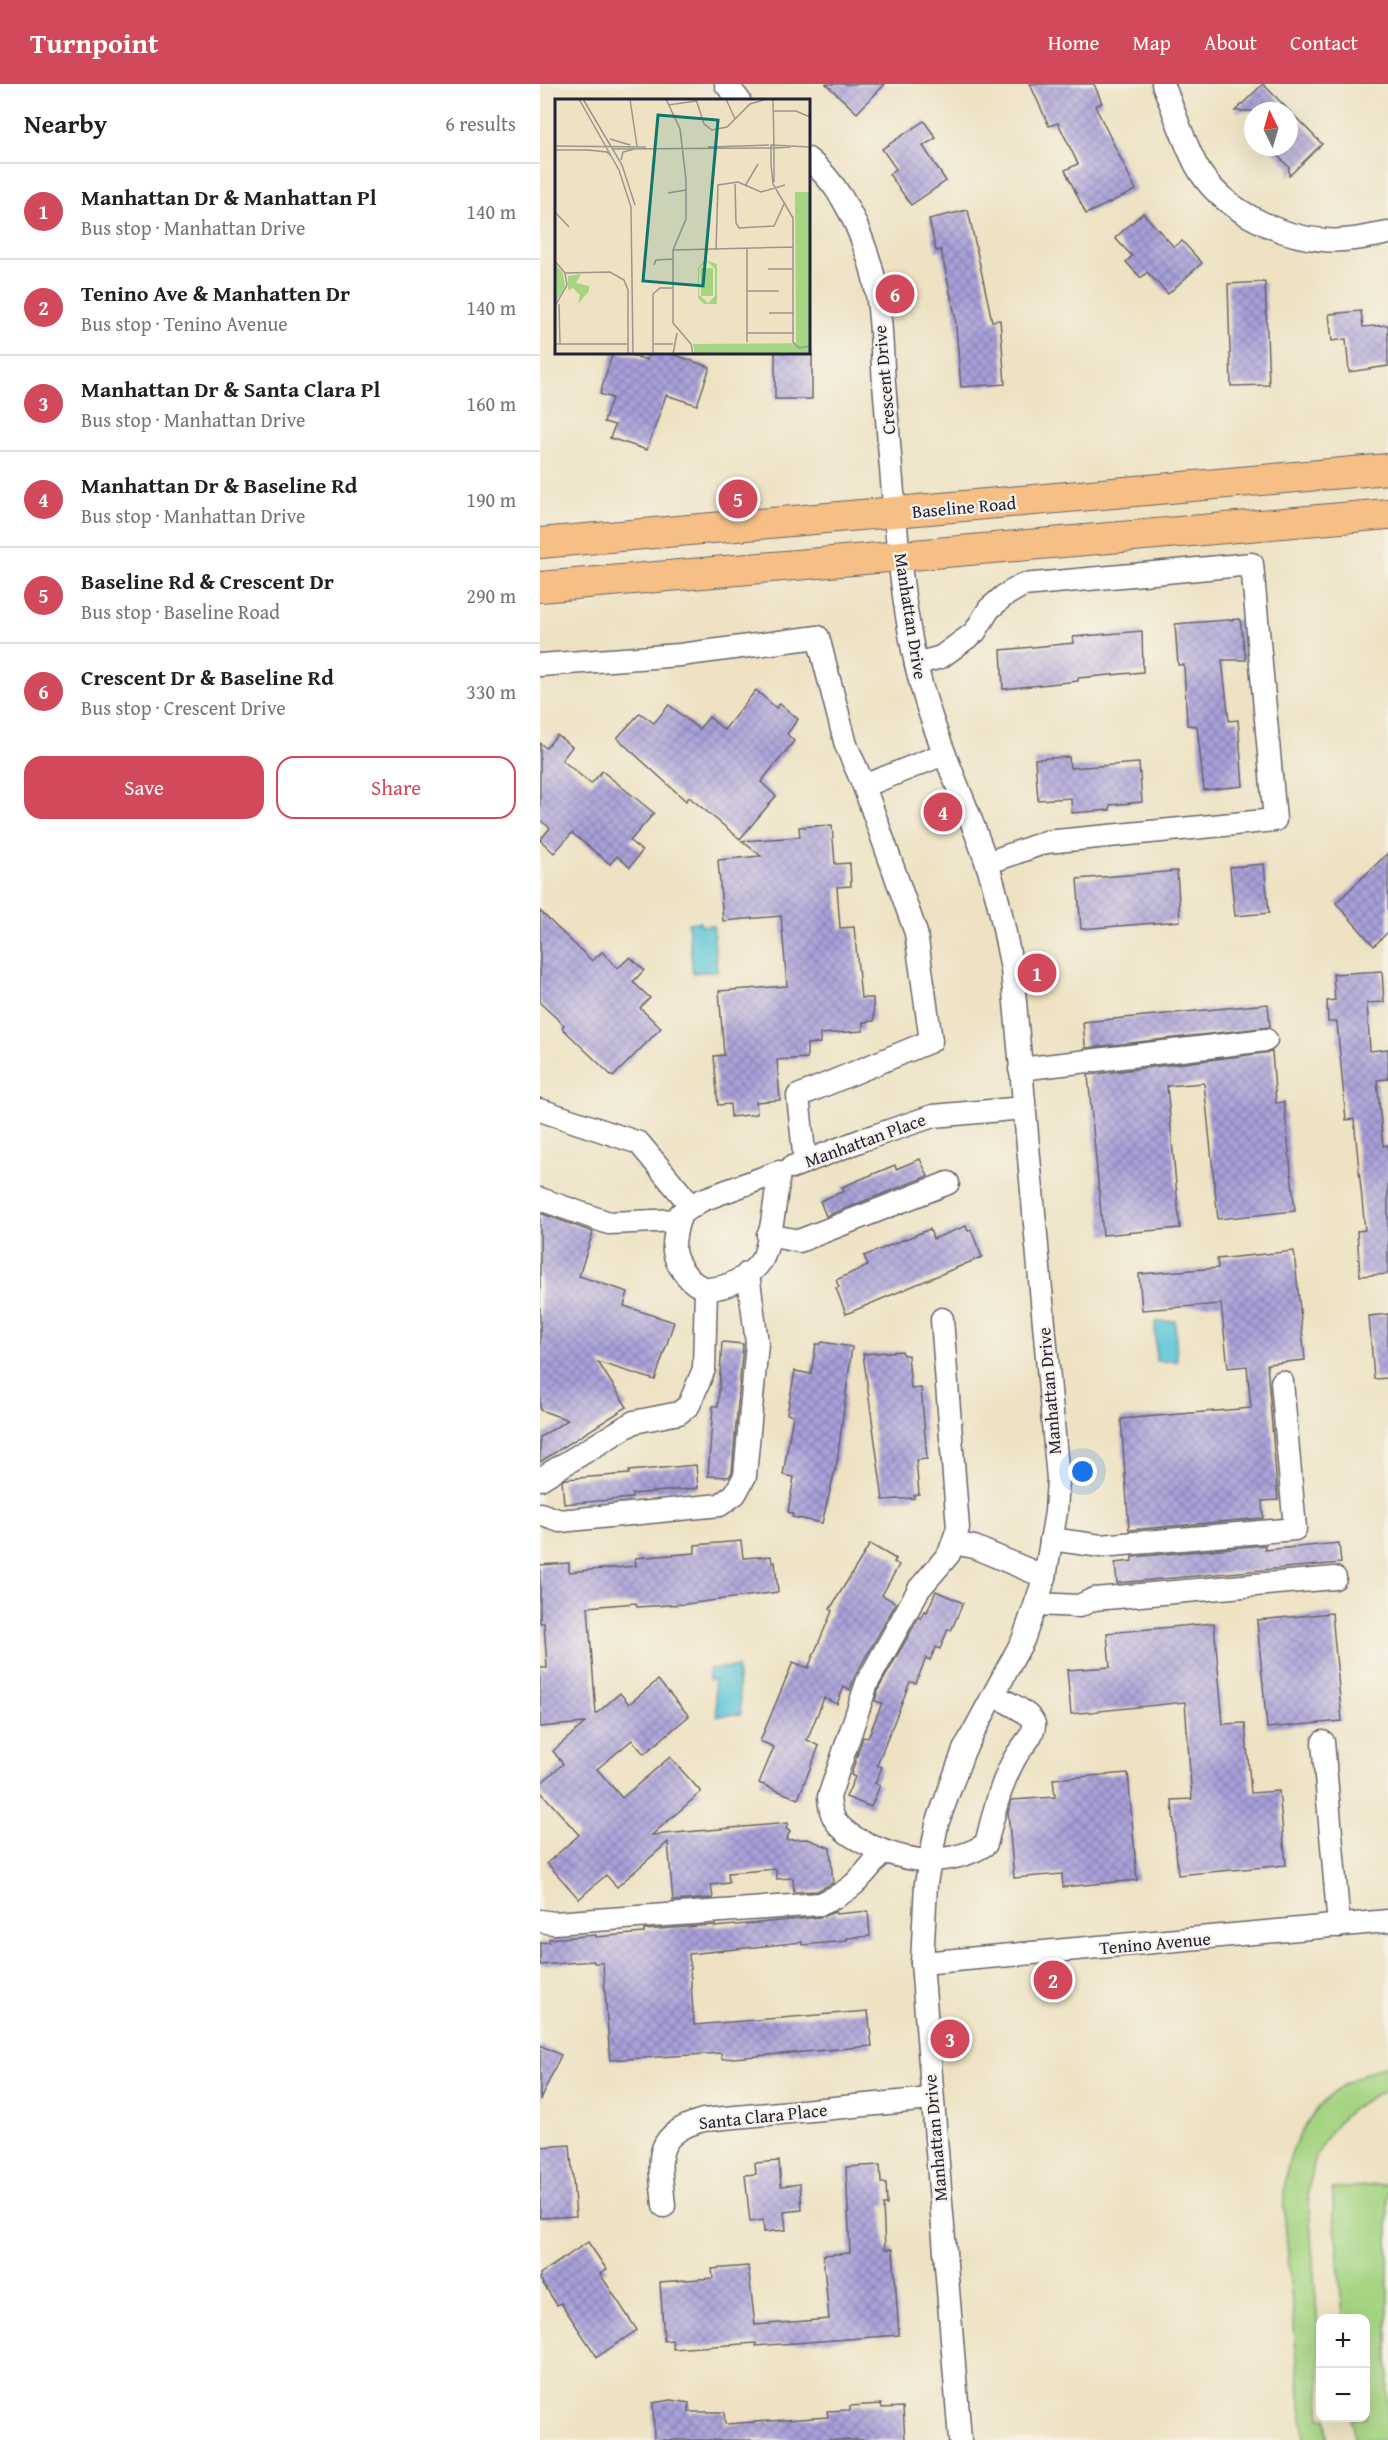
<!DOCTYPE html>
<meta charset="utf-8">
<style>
body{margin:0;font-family:"Gentium Book Plus",serif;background:#f2f2f2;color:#202124}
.controls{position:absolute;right:18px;bottom:18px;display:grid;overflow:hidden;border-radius:12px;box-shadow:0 6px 24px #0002}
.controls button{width:54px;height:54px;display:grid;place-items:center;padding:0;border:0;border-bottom:2px solid #e0e0e0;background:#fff;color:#202124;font:30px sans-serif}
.compass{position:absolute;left:704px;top:18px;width:54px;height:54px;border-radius:50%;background:#fff;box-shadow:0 6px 24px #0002;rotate:355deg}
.you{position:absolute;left:543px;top:1388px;width:21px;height:21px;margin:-15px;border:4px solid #fff;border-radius:50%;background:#1a73e8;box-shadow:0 0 0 9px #1a73e833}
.badge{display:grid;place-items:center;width:39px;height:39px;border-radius:50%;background:#d1495b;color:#fff;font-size:20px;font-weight:700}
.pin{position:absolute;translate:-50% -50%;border:3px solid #fff;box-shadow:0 2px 6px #0006}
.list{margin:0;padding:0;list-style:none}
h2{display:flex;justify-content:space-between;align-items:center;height:78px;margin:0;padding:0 24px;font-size:26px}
h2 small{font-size:20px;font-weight:400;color:#757577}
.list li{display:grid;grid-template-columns:39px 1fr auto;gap:18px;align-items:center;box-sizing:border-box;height:96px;padding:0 24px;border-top:2px solid #e0e0e0}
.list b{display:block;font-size:22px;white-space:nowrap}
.list p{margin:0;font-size:20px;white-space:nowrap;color:#757577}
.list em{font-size:20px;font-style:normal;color:#757577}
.actions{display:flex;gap:12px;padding:18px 24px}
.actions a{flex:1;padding:14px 0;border:2px solid #d1495b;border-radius:18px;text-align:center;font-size:21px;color:#d1495b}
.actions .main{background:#d1495b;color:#fff}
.map{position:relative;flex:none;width:848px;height:2356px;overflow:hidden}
header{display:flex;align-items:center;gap:36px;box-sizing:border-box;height:84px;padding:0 30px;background:#d1495b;color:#fff}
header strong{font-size:28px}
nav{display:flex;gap:33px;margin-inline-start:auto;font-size:21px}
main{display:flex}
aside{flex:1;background:#fff}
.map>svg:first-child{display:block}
.pitch{fill:#a5d482;stroke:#647b5e;stroke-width:1.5}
.water{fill:#5cc6d7;stroke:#3f7489;stroke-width:1.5}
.building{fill:url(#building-cross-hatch)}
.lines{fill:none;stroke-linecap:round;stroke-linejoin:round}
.minor-casing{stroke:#69656b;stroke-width:25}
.major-casing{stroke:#69656b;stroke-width:32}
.minor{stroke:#fff;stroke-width:22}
.major{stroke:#f5bf86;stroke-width:30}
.labels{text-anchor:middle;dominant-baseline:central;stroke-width:4.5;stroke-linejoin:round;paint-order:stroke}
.street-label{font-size:18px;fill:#22223b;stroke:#f7f3e8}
.inset-road{fill:none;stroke:#9c958d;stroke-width:1.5}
.view{fill:#0f766e;fill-opacity:0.15;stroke:#0f766e;stroke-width:3}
.inset-edge{fill:none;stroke:#22223b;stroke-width:3}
</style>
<header>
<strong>Turnpoint</strong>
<nav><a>Home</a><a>Map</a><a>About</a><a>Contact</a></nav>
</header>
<main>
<aside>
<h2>Nearby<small>6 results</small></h2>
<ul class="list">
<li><span class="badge">1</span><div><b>Manhattan Dr &amp; Manhattan Pl</b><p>Bus stop · Manhattan Drive</p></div><em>140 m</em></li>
<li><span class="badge">2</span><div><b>Tenino Ave &amp; Manhatten Dr</b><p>Bus stop · Tenino Avenue</p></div><em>140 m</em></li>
<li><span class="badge">3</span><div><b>Manhattan Dr &amp; Santa Clara Pl</b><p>Bus stop · Manhattan Drive</p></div><em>160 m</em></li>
<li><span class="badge">4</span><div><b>Manhattan Dr &amp; Baseline Rd</b><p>Bus stop · Manhattan Drive</p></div><em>190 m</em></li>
<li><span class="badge">5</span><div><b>Baseline Rd &amp; Crescent Dr</b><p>Bus stop · Baseline Road</p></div><em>290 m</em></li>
<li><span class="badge">6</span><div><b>Crescent Dr &amp; Baseline Rd</b><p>Bus stop · Crescent Drive</p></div><em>330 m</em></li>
</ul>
<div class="actions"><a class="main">Save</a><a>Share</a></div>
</aside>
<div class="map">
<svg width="848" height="2356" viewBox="0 0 848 2356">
<defs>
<pattern id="building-cross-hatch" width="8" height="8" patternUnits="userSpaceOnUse" patternTransform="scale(1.5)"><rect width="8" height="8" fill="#a9a0d9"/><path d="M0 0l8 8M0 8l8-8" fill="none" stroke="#8982b1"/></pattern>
</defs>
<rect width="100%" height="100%" fill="#f7f3e8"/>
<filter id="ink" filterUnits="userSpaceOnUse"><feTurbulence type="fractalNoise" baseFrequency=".0167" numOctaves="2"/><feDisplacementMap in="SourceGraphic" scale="12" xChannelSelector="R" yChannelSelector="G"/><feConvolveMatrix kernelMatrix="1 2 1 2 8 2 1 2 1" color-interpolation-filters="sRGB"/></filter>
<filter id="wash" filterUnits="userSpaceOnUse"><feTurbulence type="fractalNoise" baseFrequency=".008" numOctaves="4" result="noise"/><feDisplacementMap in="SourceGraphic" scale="24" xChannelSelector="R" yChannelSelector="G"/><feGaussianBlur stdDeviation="1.35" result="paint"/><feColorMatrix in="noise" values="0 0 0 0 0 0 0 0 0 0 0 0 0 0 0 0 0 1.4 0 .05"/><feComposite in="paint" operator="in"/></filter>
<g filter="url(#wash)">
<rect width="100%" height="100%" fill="#eee2c3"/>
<!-- pitch -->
<g class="pitch">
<path d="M 848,1981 L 848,2006 C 801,2023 772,2060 768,2110 L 780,2270 L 780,2334 L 786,2334 L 788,2356 L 764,2356 L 744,2126 C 740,2058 782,1999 848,1981 Z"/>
<polygon points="848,2100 848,2356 814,2356 812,2334 826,2334 826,2234 803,2234 792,2105"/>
</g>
<!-- water -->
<g class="water">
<polygon points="160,838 161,842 173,841 177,887 153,889 148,839"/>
<polygon points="635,1237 637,1277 616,1277 615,1238"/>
<polygon points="197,1583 201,1630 177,1632 174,1596 169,1596 169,1585"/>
</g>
<g id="blocks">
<!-- building -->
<g class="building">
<polygon points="286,0 345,0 317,29"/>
<polygon points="490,0 554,0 562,19 555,22 596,106 546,130 525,86 538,80 518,39 509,42"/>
<polygon points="723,0 782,60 749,92 749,83 729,63 749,63 749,27 695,27"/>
<polygon points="384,37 396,54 383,62 406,97 371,121 349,90 356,85 342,65"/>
<polygon points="428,126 452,237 460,236 465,300 421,303 415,231 401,166 396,167 389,135"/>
<polygon points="603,129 634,163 642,157 662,179 628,210 607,188 601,194 586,178 592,172 575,154"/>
<polygon points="725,198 729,301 691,302 688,200"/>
<polygon points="821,227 823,243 848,241 848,282 809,288 806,255 792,257 789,230"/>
<polygon points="73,268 81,268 107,276 109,268 126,268 170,283 157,321 126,311 107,366 70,354 75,341 64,338 72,314 60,310"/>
<rect x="235" y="268" width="37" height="47"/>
<polygon points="700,535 706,576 682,576 689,637 698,636 703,702 664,706 657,642 647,641 644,581 638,581 635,540"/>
<polygon points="602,547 603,588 538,594 538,597 463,605 461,566 534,559 533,553"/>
<polygon points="216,606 236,624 240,620 258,635 247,650 254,657 221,698 236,712 200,755 149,713 146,717 77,654 100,629 114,639 129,621 159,645 169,633 184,646"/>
<polygon points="17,651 32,663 22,676 51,700 62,687 114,729 90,757 102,767 90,783 77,772 70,780 32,749 14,769 0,756 10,744 0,736 0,659 6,664"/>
<polygon points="529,673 530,684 599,679 602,718 570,721 570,726 532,729 531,714 498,716 495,675"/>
<polygon points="292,741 295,780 310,779 311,802 297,803 300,844 314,843 321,914 333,914 334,937 323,938 323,947 280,950 280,959 267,960 267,974 237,976 240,1016 216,1018 217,1030 191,1033 190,1020 178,1021 174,972 184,971 179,907 247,902 241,832 183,837 178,776 221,772 202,757 260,753 259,743"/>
<polygon points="848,769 848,848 834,862 796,819"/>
<polygon points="724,780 729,829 695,832 690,783"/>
<polygon points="637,787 640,837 541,845 537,795"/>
<polygon points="0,827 52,877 62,868 78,884 90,873 104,886 93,898 110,914 100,924 121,944 73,993 22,944 24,941 0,919"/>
<polygon points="842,887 844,918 827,919 830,967 848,965 848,995 837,996 843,1062 848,1061 848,1190 820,1192 817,1147 825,1146 814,1035 806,1036 797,938 788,938 787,917 795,916 793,890"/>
<polygon points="728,920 730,943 546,964 545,960 543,938"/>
<polygon points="732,968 736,1019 744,1018 755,1127 678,1135 664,999 627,1002 640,1144 563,1151 548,991"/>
<polygon points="380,1075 388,1092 286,1132 280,1117 304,1107 302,1103 355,1081 356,1085"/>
<polygon points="0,1129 53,1148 39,1192 88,1208 84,1222 134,1238 115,1296 58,1278 87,1323 0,1378 0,1353 28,1336 0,1326"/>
<polygon points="426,1142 428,1147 431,1146 442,1173 306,1230 296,1204 299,1203 296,1196 328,1181 324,1172 390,1145 393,1155"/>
<polygon points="754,1167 765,1276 727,1280 738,1416 722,1417 723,1434 589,1446 581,1335 711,1324 707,1282 688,1284 681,1220 602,1226 599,1190 678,1184 677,1175"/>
<polygon points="848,1230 848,1294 834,1295 829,1232"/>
<polygon points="182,1258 203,1260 192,1388 189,1393 168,1392 173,1322 178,1322"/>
<polygon points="282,1258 312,1263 297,1378 282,1439 252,1433 253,1430 248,1428 254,1393 243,1391 253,1331 247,1330 255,1287 271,1290 276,1260 281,1260"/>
<polygon points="362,1267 363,1271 368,1271 371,1305 381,1304 387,1375 376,1376 379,1410 374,1411 374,1414 343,1416 323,1270"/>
<polygon points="156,1381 158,1404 92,1410 92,1414 24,1420 22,1397 25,1395 89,1390 89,1387"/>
<polygon points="201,1457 203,1474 231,1472 232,1479 235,1478 238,1508 146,1520 97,1523 96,1519 48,1523 56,1630 80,1609 89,1620 118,1596 149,1632 104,1670 92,1656 57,1685 82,1714 130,1673 161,1708 112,1751 248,1739 246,1745 250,1747 246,1756 268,1755 290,1764 293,1799 277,1807 254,1808 253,1794 237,1795 236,1785 188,1789 189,1799 171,1801 173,1814 133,1817 128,1758 77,1803 66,1791 39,1815 7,1779 39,1751 0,1707 0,1700 23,1680 13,1667 45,1639 0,1643 0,1584 7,1584 4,1539 0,1539 0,1481 29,1479 29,1488 96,1482 95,1474 155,1469 155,1461"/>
<polygon points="799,1459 801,1479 577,1499 575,1479 592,1477 592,1473 725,1461 725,1466"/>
<polygon points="330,1460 356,1475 354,1478 359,1481 342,1511 356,1519 315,1592 310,1606 304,1603 297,1620 284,1614 267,1656 279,1662 258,1715 219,1699 234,1663 220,1657 253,1578 268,1584 292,1527 290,1525"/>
<polygon points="396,1507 423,1519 411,1547 408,1545 400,1565 396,1563 390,1576 386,1574 376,1599 370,1598 337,1681 342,1683 335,1699 340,1701 331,1723 306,1713 315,1693 311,1691 323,1653 328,1654 342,1619 335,1617 339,1604 379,1533 381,1534 384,1527 387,1528"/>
<polygon points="792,1529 802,1637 727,1644 717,1536"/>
<polygon points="674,1539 683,1640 705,1639 711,1709 739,1707 746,1781 638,1791 632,1716 652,1715 645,1618 531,1630 527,1586 570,1583 567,1549"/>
<polygon points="588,1689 597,1796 523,1803 522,1790 474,1794 468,1728 472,1716 515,1713 513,1695"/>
<polygon points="328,1827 330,1852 307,1854 307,1857 262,1861 262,1858 149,1870 154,1941 328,1927 332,1962 182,1975 181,1969 70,1976 63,1879 54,1879 54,1877 0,1881 0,1859 9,1858 9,1855 56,1851 56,1853 104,1849 104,1846 175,1841 175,1843 281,1833 295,1828 296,1830"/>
<polygon points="0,1961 21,1971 0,2016"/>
<polygon points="30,2061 36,2132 0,2134 0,2063"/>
<polygon points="239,2077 241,2102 260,2100 262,2126 244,2128 246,2146 224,2148 223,2136 210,2138 205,2091 216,2090 215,2079"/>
<polygon points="340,2081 341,2099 346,2099 347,2121 343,2121 345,2165 353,2165 359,2251 216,2262 216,2259 133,2265 132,2256 124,2257 120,2198 173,2194 172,2185 208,2182 215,2241 289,2235 283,2171 310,2169 306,2083"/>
<polygon points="48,2158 67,2186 60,2190 97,2246 57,2273 21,2219 17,2221 0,2195 0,2190"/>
<polygon points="131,2316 149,2319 149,2328 184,2328 185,2340 288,2333 287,2327 310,2326 310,2322 341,2320 342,2324 363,2323 365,2356 114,2356 113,2319"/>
</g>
</g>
</g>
<g filter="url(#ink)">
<use href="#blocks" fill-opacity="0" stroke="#69656b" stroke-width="1.5"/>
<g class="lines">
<defs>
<g id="minor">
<polyline points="186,0 199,16"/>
<path d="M 623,0 C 634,27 643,56 656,81 C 678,123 738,153 784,156 C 804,158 828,153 848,149"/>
<path d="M 268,75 C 297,98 316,136 327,170 C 342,211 341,258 344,300 C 352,386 356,481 373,566 C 387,641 423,708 447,780 C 459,814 465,850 472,885 L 518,1395 L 516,1428 L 505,1493 L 483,1556 L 424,1666 L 397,1740 L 386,1799 L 382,1879 L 420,2356"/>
<polyline points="376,580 401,573 435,548 449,525 464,512 483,501 712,480 735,736 506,758 447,779"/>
<polyline points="0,581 140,571 278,553 306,661 324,702"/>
<polyline points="480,985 726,956"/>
<polyline points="0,1026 99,1059 152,1123"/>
<polyline points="265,1078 258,1012 391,957 376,849 324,702 404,670"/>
<polyline points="252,1083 322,1056 393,1032 484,1024"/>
<path d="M 239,1088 C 237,1106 230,1165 221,1177 C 210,1193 183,1207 165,1204 C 150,1201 136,1180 134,1167 C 133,1154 137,1142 140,1130 L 162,1116 Z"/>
<polyline points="0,1115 69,1139 139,1136"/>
<polyline points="228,1151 259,1157 408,1099"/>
<path d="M 402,1235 L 418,1444 L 409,1470 L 379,1505 L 327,1599 L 289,1713 C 290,1723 291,1732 298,1740 C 315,1760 366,1778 392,1776 C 410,1775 431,1770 446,1760 C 454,1729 460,1700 476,1672 C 481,1664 495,1650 494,1640 C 492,1629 464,1617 454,1611"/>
<polyline points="0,1395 94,1338 139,1329 149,1321 164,1285 166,1204"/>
<polyline points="0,1430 20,1437 180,1421 195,1410 205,1392 217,1259 208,1189"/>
<polyline points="511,1455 561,1462 755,1445 742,1298"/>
<polyline points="414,1459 434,1463 505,1493"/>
<polyline points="496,1520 539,1522 554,1515 795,1494"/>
<polyline points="783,1658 799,1842"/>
<path d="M 0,1837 L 14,1839 L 280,1820 C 313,1807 321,1794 343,1767"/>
<polyline points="382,1879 848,1837"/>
<path d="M 124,2122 C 120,2077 110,2051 163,2036 L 391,2015"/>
</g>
<g id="major">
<polyline points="0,459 848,385"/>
<polyline points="0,503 848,430"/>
</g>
</defs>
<!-- minor casing -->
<use href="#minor" class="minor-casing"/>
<!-- major casing -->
<use href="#major" class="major-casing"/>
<!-- minor -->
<use href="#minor" class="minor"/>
<!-- major -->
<use href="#major" class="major"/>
</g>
</g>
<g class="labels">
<!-- street labels -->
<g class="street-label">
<text transform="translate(344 296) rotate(-95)">Crescent Drive</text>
<text transform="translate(424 423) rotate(-5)">Baseline Road</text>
<text transform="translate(371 532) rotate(81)">Manhattan Drive</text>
<text transform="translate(325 1056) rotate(-20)">Manhattan Place</text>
<text transform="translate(509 1307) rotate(-95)">Manhattan Drive</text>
<text transform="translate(615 1859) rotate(-5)">Tenino Avenue</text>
<text transform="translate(223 2032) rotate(-6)">Santa Clara Place</text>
<text transform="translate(395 2054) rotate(-95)">Manhattan Drive</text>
</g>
</g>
<!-- overview -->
<g transform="translate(15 15)">
<rect width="255" height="255" fill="#eee2c3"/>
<path d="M 240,93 L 255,93 L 255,244 L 241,244 ZM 26,175 L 21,184 L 34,187 L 34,192 L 23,205 L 25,196 L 18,189 L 13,191 L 13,177 Z" fill="#a5d482"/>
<path d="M 0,164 L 8,174 L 10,187 L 0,205 ZM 255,244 L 255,255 L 140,255 L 138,245 Z" fill="#a5d482"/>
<path d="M 150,161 L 162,165 L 162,205 L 149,205 L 143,199 L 143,169 ZM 152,162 L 160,170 L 160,197 L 153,204 L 144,196 L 144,169 ZM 146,169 L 158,169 L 158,197 L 146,197 Z" fill="#a5d482" fill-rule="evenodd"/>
<path class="inset-road" d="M 24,0 L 64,71 L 76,108 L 78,255M 28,0 L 67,66 L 80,106M 75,0 L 82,47M 111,0 L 125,30 L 131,81 L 131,120 L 118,151 L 118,224 L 136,245 L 138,255M 141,0 L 149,25 L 157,31 L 172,28 L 195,5 L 212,0M 171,0 L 180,20M 113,6 L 141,2M 218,12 L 241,12 L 255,18M 55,40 L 75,46M 0,47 L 91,48M 153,48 L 214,46M 255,48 L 216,46 L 216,65 L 218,85 L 238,119 L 238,243 L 244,249 L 255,247M 57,50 L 219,49 L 218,0M 0,51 L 36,51M 33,51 L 52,53 L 56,57M 66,61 L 68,53 L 80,50M 180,83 L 181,124 L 184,129 L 219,127 L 230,103M 219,83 L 219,49 L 236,48M 190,87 L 203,65M 113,94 L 131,91M 0,113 L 14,128M 118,151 L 238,148M 161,151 L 163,86 L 183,83 L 206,93 L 230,86M 0,162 L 10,174 L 12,186 L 0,207M 99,166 L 101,161 L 118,160M 213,170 L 238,170M 10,174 L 55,173 L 69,181 L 73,191 L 73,255M 192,192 L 224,192M 4,205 L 5,245M 214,214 L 239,214M 192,234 L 239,234M 192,243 L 192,150M 0,245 L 73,245M 98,245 L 118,245M 98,255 L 98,195 L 105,189 L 118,189M 118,255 L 122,234"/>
<path class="view" d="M 103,16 L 163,21 L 148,187 L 88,182 Z"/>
<rect width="255" height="255" class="inset-edge"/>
</g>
</svg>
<div class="controls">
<button>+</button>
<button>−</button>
</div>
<svg class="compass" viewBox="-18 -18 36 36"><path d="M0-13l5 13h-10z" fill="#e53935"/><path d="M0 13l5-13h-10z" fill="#757577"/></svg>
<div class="you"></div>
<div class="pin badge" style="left:497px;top:889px">1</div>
<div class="pin badge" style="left:513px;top:1896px">2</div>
<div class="pin badge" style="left:410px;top:1955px">3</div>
<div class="pin badge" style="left:403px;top:728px">4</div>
<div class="pin badge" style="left:198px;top:415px">5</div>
<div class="pin badge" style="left:355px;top:210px">6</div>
</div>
</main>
